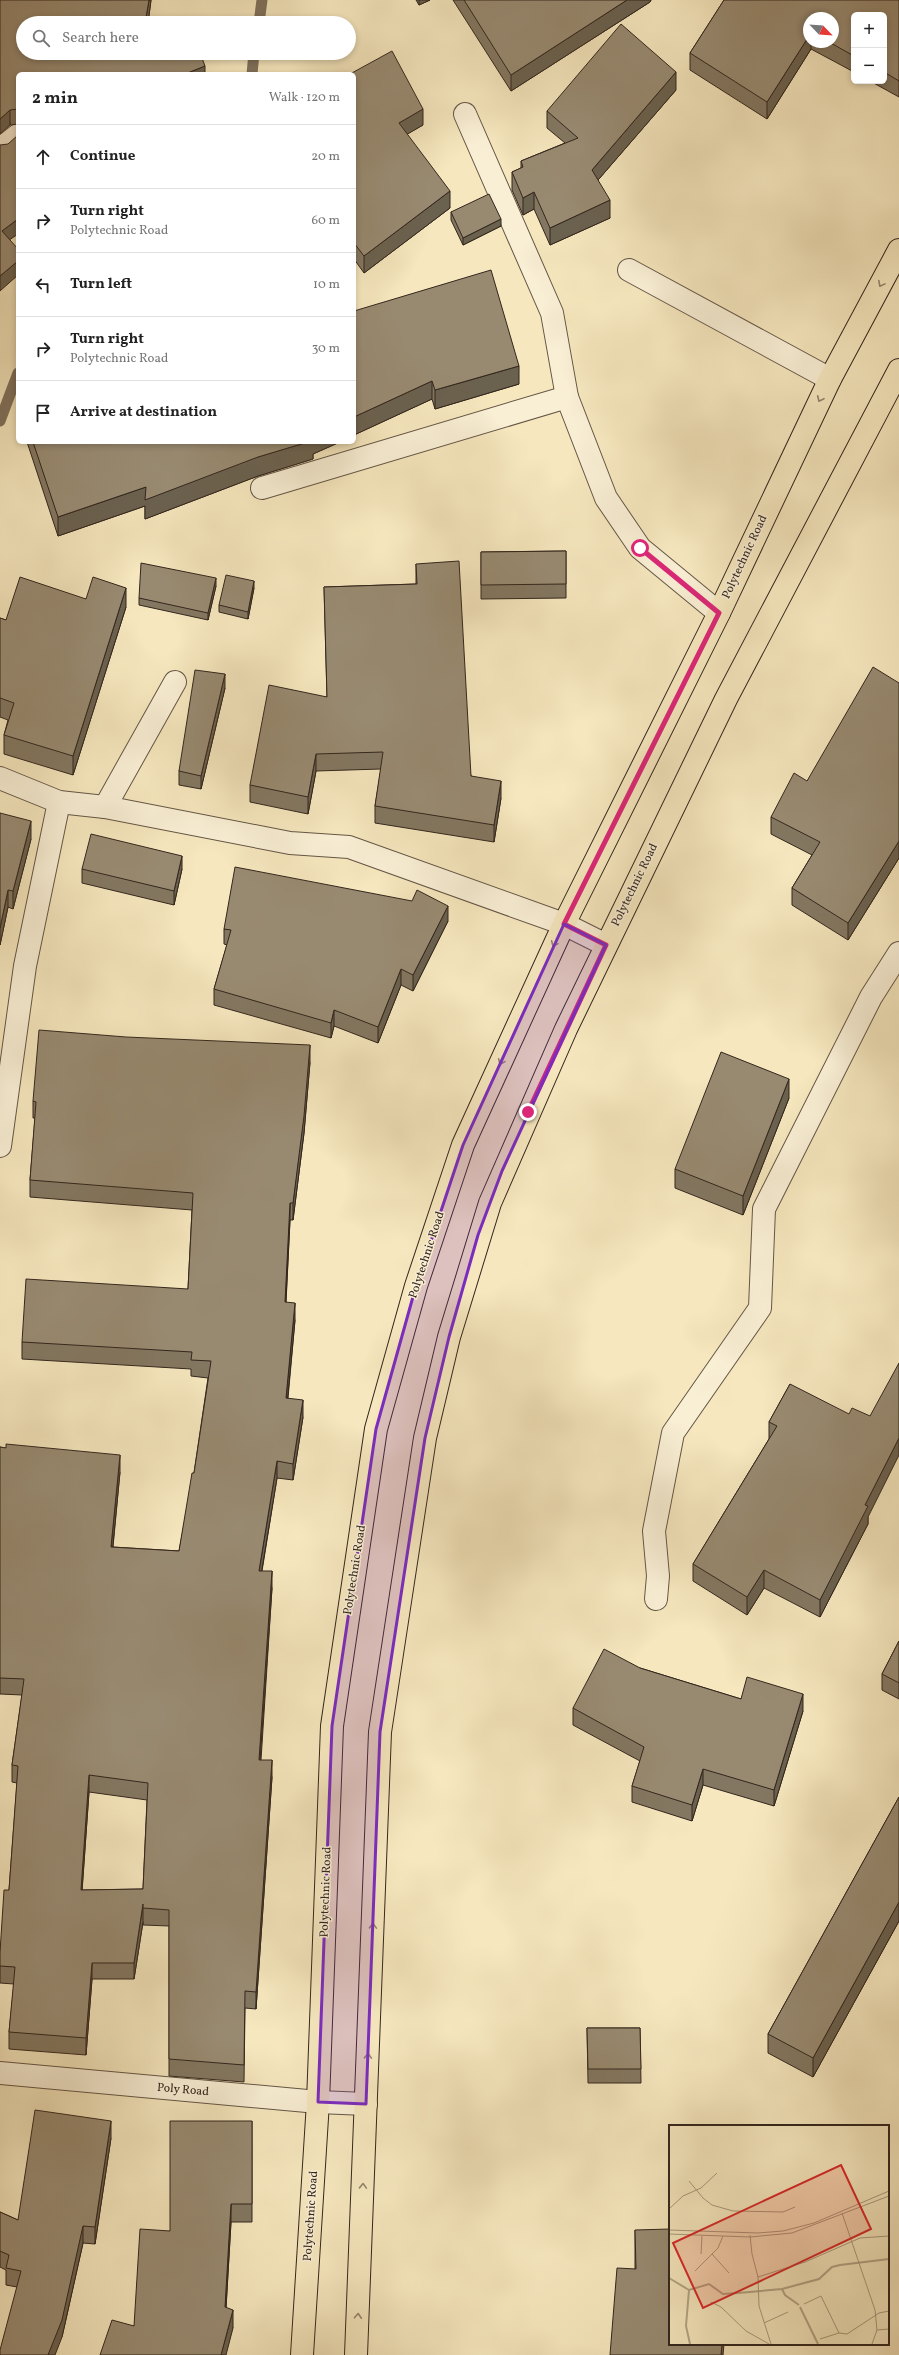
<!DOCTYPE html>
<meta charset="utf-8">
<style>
body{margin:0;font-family:Vollkorn,serif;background:#f6f6f6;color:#222}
.controls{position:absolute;right:12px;top:12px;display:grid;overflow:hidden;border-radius:6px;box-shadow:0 2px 6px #0003}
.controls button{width:36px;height:36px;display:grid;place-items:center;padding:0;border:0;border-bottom:1px solid #e0e0e0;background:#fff;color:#222;font:20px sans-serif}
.compass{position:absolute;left:803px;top:12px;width:36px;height:36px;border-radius:50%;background:#fff;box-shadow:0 2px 6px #0003;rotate:115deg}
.stop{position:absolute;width:12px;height:12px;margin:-9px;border:3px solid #db2777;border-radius:50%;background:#fff}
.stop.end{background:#db2777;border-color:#fff;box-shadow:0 1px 4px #0008}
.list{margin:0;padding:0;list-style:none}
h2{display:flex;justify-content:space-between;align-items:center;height:52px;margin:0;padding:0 16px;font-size:17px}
h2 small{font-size:13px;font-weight:400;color:#767676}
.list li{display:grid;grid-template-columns:26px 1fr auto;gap:12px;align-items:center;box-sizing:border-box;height:64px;padding:0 16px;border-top:1px solid #e0e0e0}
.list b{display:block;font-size:15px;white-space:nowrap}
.list p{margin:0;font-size:13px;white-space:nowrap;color:#767676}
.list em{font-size:13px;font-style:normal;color:#767676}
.icon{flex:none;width:22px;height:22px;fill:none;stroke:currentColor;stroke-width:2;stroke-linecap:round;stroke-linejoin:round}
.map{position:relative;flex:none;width:899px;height:2355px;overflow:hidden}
.search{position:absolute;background:#fff;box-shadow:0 2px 6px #0003;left:16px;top:16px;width:340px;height:44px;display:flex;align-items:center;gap:10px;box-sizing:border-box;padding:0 14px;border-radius:22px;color:#767676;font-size:15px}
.panel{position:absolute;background:#fff;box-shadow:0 2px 6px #0003;left:16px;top:72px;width:340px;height:372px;border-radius:6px}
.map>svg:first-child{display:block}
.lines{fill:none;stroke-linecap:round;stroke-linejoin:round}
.stream{stroke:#80725d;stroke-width:11}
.minor-casing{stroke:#645645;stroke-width:24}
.major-casing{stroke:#33261d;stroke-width:24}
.minor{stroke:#f9efd5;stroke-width:22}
.major{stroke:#f6e7be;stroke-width:22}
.wall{fill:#837761;stroke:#33261d;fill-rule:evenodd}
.shaded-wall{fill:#6a614f;stroke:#33261d}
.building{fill:#988a71;stroke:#33261d;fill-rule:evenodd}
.oneway{stroke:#94866e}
.route{stroke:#db2777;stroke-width:5}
.marked{fill:#7b2cbf;fill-opacity:0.2;stroke:#7b2cbf;stroke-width:3;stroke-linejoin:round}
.labels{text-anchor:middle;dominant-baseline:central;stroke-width:3;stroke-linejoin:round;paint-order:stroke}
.street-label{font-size:12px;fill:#33261d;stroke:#f9efd5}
.inset-river{fill:none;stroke:#b4a587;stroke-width:2}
.inset-road{fill:none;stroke:#a89a7e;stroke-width:1}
.view{fill:#d62828;fill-opacity:0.15;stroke:#d62828;stroke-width:2}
.inset-edge{fill:none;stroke:#33261d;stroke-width:2}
</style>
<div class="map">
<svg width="899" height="2355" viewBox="0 0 899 2355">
<rect width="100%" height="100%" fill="#f6e7be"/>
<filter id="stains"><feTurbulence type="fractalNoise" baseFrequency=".005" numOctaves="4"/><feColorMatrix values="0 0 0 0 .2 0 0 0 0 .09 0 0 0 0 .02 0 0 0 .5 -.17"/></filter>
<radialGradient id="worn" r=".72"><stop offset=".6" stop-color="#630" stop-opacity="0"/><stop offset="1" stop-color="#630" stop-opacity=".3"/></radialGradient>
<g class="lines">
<!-- stream -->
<g class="stream">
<polyline points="259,23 262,0"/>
<polyline points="252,74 254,53"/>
<polyline points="0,421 18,373"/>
</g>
<defs>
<g id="minor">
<polyline points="465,114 552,313 567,397 606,498 640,548 719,613"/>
<polyline points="0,149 18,135"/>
<polyline points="629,270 830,379"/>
<polyline points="262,488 567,397"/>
<polyline points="0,778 59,802 105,807 290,843 349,847 564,924 606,945"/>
<polyline points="105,807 175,682"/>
<polyline points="0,1146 25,966 59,802"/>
<polyline points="656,1599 658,1576 654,1531 673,1433 760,1308 764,1209 871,997 899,953"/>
<polyline points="0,2073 318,2102 366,2104"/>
</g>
<g id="major">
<polyline points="302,2355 318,2102 332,1726 376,1429 416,1286 463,1145 564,924 719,613 830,379 899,250"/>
<polyline points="356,2355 380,1732 425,1438 449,1337 490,1203 566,1029 726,699 899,370"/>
</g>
</defs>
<!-- minor casing -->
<use href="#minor" class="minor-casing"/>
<!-- major casing -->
<use href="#major" class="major-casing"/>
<!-- minor -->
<use href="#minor" class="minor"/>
<!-- major -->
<use href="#major" class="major"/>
</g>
<!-- wall -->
<g class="wall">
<polygon points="0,0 151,0 148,23 23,23 205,74 18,74 18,124 10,125"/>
<polygon points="416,0 430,0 419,5"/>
<polygon points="453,0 651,0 650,2 511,91"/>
<path d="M 724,0 L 899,0 L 899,97 L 870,81 L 884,81 L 884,15 L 854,15 L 854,72 L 811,49 L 767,119 L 690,70 L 690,53 ZM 809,18 L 833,18 L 833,42 L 809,42 Z"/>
<polygon points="354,74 423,125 407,134 450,208 364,273 354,259"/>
<polygon points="676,90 598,180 610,218 550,245 534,209 523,215 512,190 512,172 521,168 521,161 565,143 547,128 547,111"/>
<polygon points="451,212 501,226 463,245 451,220"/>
<polygon points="354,311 519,384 435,409 432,399 354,435"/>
<polygon points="18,393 18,415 17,412 17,394"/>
<polygon points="27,442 340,442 313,454 313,459 258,476 145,519 145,506 58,536"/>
<polygon points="566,551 566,598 481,599 481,552"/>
<polygon points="416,564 471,776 501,798 494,842 375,823 375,806 381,769 316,771 308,814 250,802 250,785 327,697 324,587 416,584"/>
<polygon points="216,586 208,620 139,605 139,598"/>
<polygon points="254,588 248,619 219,612 219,605"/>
<polygon points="86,599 126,607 73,775 4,754 4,735 8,720 0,717 0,618 6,620"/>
<polygon points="899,683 899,858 848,940 792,905 792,888 812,855 771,834 771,817 807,781"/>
<polygon points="225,688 201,789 179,785 179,771"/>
<polygon points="0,813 31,839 13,909 8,907 0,945"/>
<polygon points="82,869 182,869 174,905 82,883"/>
<polygon points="448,921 413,991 401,985 378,1043 334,1026 331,1038 214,1005 214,989 227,945 224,944 224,929"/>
<path d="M 310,1062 L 304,1133 L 293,1220 L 290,1220 L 286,1303 L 295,1320 L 288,1398 L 303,1417 L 293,1480 L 277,1478 L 262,1571 L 272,1588 L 261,1760 L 272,1777 L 256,2009 L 245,2008 L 244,2082 L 169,2076 L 169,1926 L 143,1925 L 143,1922 L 134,1979 L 92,1979 L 86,2055 L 9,2049 L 9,2032 L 14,1984 L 0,1983 L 0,1952 L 9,1890 L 17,1783 L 12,1782 L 12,1765 L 22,1695 L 0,1694 L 0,1447 L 120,1472 L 113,1547 L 179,1551 L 194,1473 L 208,1378 L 191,1376 L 191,1369 L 22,1359 L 22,1342 L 188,1289 L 192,1210 L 30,1197 L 30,1180 L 35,1118 L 33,1118 L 33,1101 ZM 89,1792 L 147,1800 L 143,1889 L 82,1890 Z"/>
<polygon points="789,1098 743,1215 675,1188 675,1169"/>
<polygon points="790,1384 868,1517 868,1524 820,1617 764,1588 747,1615 693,1581 693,1564 769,1439 769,1422"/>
<polygon points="899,1641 899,1699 882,1690 882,1674"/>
<polygon points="640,1668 741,1699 803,1711 774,1806 703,1785 692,1821 632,1802 632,1786 640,1761 573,1725 573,1708"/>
<polygon points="899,1797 899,1921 813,2077 768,2053 768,2034"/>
<polygon points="587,2028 640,2028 641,2083 588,2083"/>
<polygon points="252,2121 252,2222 231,2222 226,2308 233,2328 134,2326 170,2231"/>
<polygon points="111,2138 95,2244 83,2243 62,2337 17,2287 6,2285 6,2270 0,2267 0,2212 18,2220"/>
<polygon points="635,2230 723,2355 635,2269"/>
</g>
<!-- shaded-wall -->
<g class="shaded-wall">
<polygon points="149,0 151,0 148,23 145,23"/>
<polygon points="419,0 430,0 419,5"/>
<polygon points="627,0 651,0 650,2 511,91 511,75"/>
<polygon points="809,36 809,42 811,42 811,49 767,119 767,102"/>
<polygon points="205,66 205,74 185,74"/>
<polygon points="676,72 676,90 592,187 592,170"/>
<polygon points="423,109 423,125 399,139 399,123"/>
<polygon points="10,110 10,125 0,134 0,119"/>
<polygon points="450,191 450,208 364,273 364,256"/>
<polygon points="534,192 534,209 523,215 523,198"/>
<polygon points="610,200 610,218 550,245 550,228"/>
<polygon points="18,219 18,234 2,245 2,231"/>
<polygon points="501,219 501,226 463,245 463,238"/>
<polygon points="18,261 18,275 0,291 0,276"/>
<polygon points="519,366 519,384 435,409 435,390"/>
<polygon points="432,381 432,399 354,435 354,417"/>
<polygon points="308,442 340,442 313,454 313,459 258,476 145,519 145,506 58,536 58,517 146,487 258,457"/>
<polygon points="216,578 216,586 208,620 208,613"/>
<polygon points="254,581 254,588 248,619 248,612"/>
<polygon points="126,588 126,607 73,775 73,756"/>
<polygon points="225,674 225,688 201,789 201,776"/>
<polygon points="316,754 316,771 308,814 308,797"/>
<polygon points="501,781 501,798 494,842 494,825"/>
<polygon points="31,821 31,839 13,909 13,891"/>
<polygon points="899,841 899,858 848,940 848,923"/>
<polygon points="182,856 182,869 174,905 174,891"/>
<polygon points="8,890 8,907 0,945 0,928"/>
<polygon points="448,906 448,921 413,991 413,975"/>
<polygon points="401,969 401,985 378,1043 378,1027"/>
<polygon points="334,1010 334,1026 331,1038 331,1023"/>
<polygon points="310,1045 310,1062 304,1133 293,1220 293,1203"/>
<polygon points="789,1079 789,1098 743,1215 743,1196"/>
<polygon points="290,1203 290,1220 285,1319 285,1302"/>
<polygon points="295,1303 295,1320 286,1414 286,1398"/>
<polygon points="303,1400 303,1417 293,1480 293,1464"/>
<polygon points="899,1438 899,1455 868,1517 868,1524 820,1617 820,1600 865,1505"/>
<polygon points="120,1455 120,1472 111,1564 111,1547"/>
<polygon points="277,1461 277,1478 259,1587 259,1571"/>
<polygon points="764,1570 764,1588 747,1615 747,1597"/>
<polygon points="272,1571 272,1588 259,1776 259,1760"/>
<polygon points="803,1694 803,1711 774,1806 774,1790"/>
<polygon points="272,1760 272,1777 256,2009 256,1992"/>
<polygon points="703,1769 703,1785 692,1821 692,1805"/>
<polygon points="89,1775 89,1792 81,1906 81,1890"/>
<polygon points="899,1902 899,1921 813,2077 813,2058"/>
<polygon points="143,1904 143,1922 134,1979 134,1963"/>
<polygon points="92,1963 92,1979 86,2055 86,2038"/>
<polygon points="111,2121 111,2138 95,2244 95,2227"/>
<polygon points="231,2204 231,2222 225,2325 225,2307"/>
<polygon points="83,2226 83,2243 62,2337 55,2355 48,2355"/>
<polygon points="233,2310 233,2328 226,2355 221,2355"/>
<polygon points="722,2344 724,2344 723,2355 721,2355"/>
</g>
<!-- building -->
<g class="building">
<polygon points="0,0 149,0 145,23 23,23 23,53 200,53 205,66 185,74 18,74 18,109 10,110 0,119"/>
<polygon points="464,0 627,0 511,75"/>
<polygon points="724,0 899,0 899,81 884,72 884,15 854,15 854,56 829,42 833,42 833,18 809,18 809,36 767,102 690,53"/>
<polygon points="621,24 676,72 592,170 610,200 550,228 534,192 523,198 512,172 523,167 521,161 578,138 547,111"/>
<polygon points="392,51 423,109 399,123 450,191 364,256 354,243 354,74 350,74"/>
<polygon points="18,135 18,219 2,231 18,249 18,261 0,276 0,145 8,144"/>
<polygon points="489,194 501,219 463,238 451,212"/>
<polygon points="491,270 519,366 435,390 432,381 354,417 354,311"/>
<polygon points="33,442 308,442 258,457 145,500 146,487 58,517"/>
<polygon points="566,551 566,584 481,585 481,552"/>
<polygon points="459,561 471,776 501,781 494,825 375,806 383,752 316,754 308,797 250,785 269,685 327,697 324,587 417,584 416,564"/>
<polygon points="141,563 216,578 208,613 139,598"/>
<polygon points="226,575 254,581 248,612 219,605"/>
<polygon points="20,577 86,599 93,577 126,588 73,756 4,735 14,703 0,698 0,618 6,620"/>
<polygon points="873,667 899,683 899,841 848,923 792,888 820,842 771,817 794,773 807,781"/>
<polygon points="195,670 225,674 201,776 179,771"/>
<polygon points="0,813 31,821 13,891 8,890 0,928"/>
<polygon points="91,834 182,856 174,891 82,869"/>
<polygon points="235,867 412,901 417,890 448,906 413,975 401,969 378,1027 334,1010 331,1023 214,989 231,930 224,929"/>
<path d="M 39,1030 L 126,1037 L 310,1045 L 304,1116 L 293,1203 L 290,1203 L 285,1302 L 295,1303 L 286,1398 L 303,1400 L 293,1464 L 277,1461 L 259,1571 L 272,1571 L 259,1760 L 272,1760 L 256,1992 L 245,1991 L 244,2065 L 169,2059 L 169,1910 L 143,1908 L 143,1904 L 134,1963 L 92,1963 L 86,2038 L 9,2032 L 15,1967 L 0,1966 L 0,1952 L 4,1890 L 9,1890 L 18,1766 L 12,1765 L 24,1679 L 0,1678 L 0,1447 L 6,1448 L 6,1444 L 120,1455 L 111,1547 L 179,1551 L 192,1473 L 194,1473 L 211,1361 L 191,1360 L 192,1352 L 22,1342 L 26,1279 L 188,1289 L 193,1193 L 30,1180 L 36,1102 L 33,1101 ZM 89,1775 L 148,1783 L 143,1889 L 81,1890 Z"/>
<polygon points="721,1052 789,1079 743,1196 675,1169"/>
<polygon points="899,1363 899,1438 865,1505 868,1506 820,1600 764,1570 747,1597 693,1564 777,1426 769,1422 790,1384 849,1414 852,1408 870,1416"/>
<polygon points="899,1641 899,1683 882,1674"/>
<polygon points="604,1649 640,1668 741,1699 747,1677 803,1694 774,1790 703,1769 692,1805 632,1786 644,1747 573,1708"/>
<polygon points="899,1797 899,1902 813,2058 768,2034"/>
<polygon points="587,2028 640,2028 641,2069 588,2069"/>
<polygon points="35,2110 111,2121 95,2227 83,2226 62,2320 48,2355 0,2355 0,2350 21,2271 6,2268 9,2255 0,2251 0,2212 18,2220"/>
<polygon points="170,2121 252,2121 252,2204 231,2204 225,2307 233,2310 221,2355 100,2355 112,2320 134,2326 140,2229 170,2231"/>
<polygon points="670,2229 670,2344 722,2344 721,2355 610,2355 617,2268 636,2269 635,2230"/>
</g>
<!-- one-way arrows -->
<defs><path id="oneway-chevron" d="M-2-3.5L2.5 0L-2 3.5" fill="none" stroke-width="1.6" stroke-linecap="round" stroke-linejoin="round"/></defs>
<g class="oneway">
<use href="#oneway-chevron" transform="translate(881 284) rotate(118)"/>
<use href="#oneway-chevron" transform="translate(820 399) rotate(115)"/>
<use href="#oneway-chevron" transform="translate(554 944) rotate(114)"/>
<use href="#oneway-chevron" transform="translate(501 1062) rotate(114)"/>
<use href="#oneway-chevron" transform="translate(373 1926) rotate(-88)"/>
<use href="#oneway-chevron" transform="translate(368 2056) rotate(-88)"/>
<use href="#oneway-chevron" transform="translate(363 2186) rotate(-88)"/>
<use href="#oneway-chevron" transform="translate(358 2316) rotate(-87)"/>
</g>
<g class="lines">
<!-- route -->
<polyline class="route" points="528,1112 606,945 564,924 719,613 640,548"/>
</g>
<!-- marked area -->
<path class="marked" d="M 564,924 L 606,945 L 502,1171 L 478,1235 L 449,1337 L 425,1438 L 380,1732 L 366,2104 L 318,2102 L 332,1726 L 376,1429 L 416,1286 L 463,1145 Z"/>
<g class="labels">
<!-- street labels -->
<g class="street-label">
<text transform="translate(745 557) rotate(-65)">Polytechnic Road</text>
<text transform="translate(635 885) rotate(-64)">Polytechnic Road</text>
<text transform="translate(427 1255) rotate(-72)">Polytechnic Road</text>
<text transform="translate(355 1570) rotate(-81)">Polytechnic Road</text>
<text transform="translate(326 1892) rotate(-88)">Polytechnic Road</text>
<text transform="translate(183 2090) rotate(5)">Poly Road</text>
<text transform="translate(311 2216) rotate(-86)">Polytechnic Road</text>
</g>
</g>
<!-- overview -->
<g transform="translate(669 2125)">
<rect width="220" height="220" fill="#f6e7be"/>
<path class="inset-river" d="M 0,153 L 20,165 L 40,159 L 54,169 L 69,168 L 113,164 L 150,154 L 163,142 L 171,140 L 220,134M 113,164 L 116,170 L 130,180M 20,165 L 17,201 L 21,219M 131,182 L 149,219"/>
<path class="inset-road" d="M 20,56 L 34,73 L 43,80 L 64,86 L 114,87 L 126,82M 0,84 L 14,71 L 32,63 L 48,48M 173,88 L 206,185 L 208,205 L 203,219M 0,105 L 89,108 L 114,106 L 145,98 L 220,66M 0,109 L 81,112 L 123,108 L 220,71M 81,110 L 83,129 L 89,152 L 90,181 L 102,219M 32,129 L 33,111M 43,129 L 60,148M 26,146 L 49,123 L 54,111M 89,152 L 136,137 L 191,113 L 220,111M 42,177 L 52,182 L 77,206 L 100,219M 135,179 L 152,171 L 170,208M 95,198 L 119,187M 208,205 L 220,204M 151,214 L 170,208 L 178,209 L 210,188 L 220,186"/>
<path class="view" d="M 172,40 L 202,104 L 34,183 L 4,118 Z"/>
<rect width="220" height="220" class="inset-edge"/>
</g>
<rect width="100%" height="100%" filter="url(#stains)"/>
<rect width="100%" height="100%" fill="url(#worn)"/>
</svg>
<div class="controls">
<button>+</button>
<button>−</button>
</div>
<svg class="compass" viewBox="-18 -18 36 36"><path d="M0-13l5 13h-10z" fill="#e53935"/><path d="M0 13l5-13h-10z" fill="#767676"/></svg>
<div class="stop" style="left:640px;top:548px"></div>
<div class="stop end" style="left:528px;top:1112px"></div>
<div class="search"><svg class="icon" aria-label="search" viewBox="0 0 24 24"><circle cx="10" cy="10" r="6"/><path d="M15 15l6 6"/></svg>Search here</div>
<section class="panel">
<h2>2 min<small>Walk · 120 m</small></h2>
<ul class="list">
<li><svg class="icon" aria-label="ahead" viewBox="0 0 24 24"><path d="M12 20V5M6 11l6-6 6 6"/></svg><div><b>Continue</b></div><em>20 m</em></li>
<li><svg class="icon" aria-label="right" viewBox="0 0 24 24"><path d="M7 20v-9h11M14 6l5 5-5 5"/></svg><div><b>Turn right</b><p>Polytechnic Road</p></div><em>60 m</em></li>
<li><svg class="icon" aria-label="left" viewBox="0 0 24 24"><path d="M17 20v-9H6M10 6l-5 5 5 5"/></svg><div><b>Turn left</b></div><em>10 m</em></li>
<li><svg class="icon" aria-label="right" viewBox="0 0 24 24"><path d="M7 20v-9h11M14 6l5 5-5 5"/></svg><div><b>Turn right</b><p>Polytechnic Road</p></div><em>30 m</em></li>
<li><svg class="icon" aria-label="arrive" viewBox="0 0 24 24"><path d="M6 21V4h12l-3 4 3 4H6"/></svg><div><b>Arrive at destination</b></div></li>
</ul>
</section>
</div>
